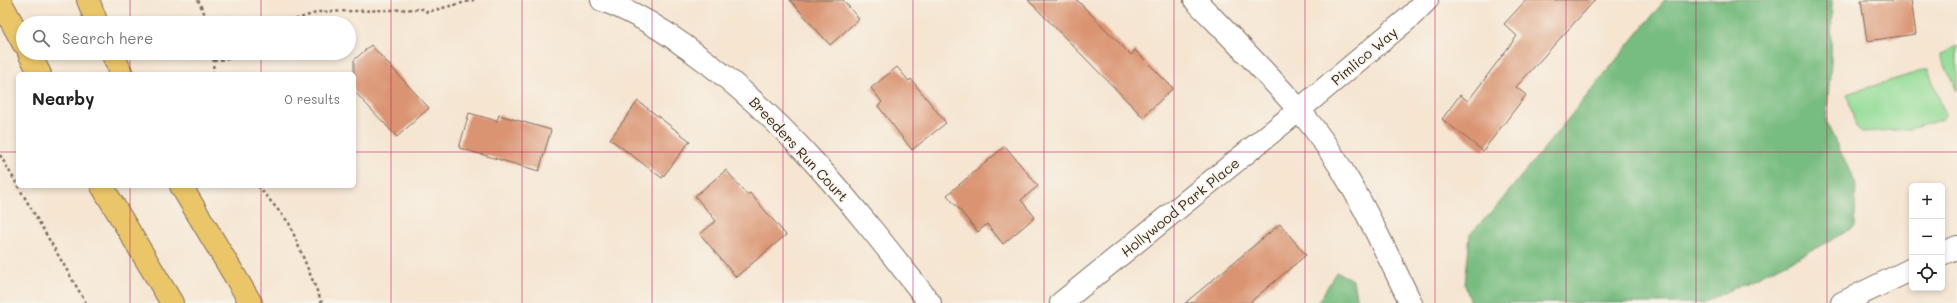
<!DOCTYPE html>
<meta charset="utf-8">
<style>
body{margin:0;font-family:Mali,sans-serif;background:#f6f6f6;color:#222}
.controls{position:absolute;right:12px;bottom:12px;display:grid;overflow:hidden;border-radius:6px;box-shadow:0 2px 6px #0003}
.controls button{width:36px;height:36px;display:grid;place-items:center;padding:0;border:0;border-bottom:1px solid #e0e0e0;background:#fff;color:#222;font:20px sans-serif}
.list{margin:0;padding:0;list-style:none}
h2{display:flex;justify-content:space-between;align-items:center;height:52px;margin:0;padding:0 16px;font-size:17px}
h2 small{font-size:13px;font-weight:400;color:#767676}
.icon{flex:none;width:22px;height:22px;fill:none;stroke:currentColor;stroke-width:2;stroke-linecap:round;stroke-linejoin:round}
.map{position:relative;flex:none;width:1957px;height:303px;overflow:hidden}
.search{position:absolute;background:#fff;box-shadow:0 2px 6px #0003;left:16px;top:16px;width:340px;height:44px;display:flex;align-items:center;gap:10px;box-sizing:border-box;padding:0 14px;border-radius:22px;color:#767676;font-size:15px}
.panel{position:absolute;background:#fff;box-shadow:0 2px 6px #0003;left:16px;top:72px;width:340px;height:116px;border-radius:6px}
.map>svg:first-child{display:block}
.green{fill:#94dd98;stroke:#68845b}
.forest{fill:#77bc80;stroke:#59734f}
.building{fill:#da9472}
.lines{fill:none;stroke-linecap:round;stroke-linejoin:round}
.minor-casing{stroke:#7c6b5d;stroke-width:24}
.tertiary-casing{stroke:#7c6b5d;stroke-width:24}
.primary-casing{stroke:#7c6b5d;stroke-width:24}
.path{stroke:#7c6b5d;stroke-width:2.5;stroke-dasharray:3 3;stroke-linecap:butt}
.minor{stroke:#fff;stroke-width:22}
.tertiary{stroke:#fff;stroke-width:22}
.primary{stroke:#ebc669;stroke-width:22}
.grid{fill:none;stroke:#c2185b;stroke-width:1;stroke-opacity:0.55}
.labels{text-anchor:middle;dominant-baseline:central;stroke-width:3;stroke-linejoin:round;paint-order:stroke}
.street-label{font-size:14px;fill:#3b2a1e;stroke:#f7f3e8}
</style>
<div class="map">
<svg width="1957" height="303" viewBox="0 0 1957 303">
<rect width="100%" height="100%" fill="#f7f3e8"/>
<filter id="ink" filterUnits="userSpaceOnUse"><feTurbulence type="fractalNoise" baseFrequency=".025" numOctaves="2"/><feDisplacementMap in="SourceGraphic" scale="8" xChannelSelector="R" yChannelSelector="G"/><feConvolveMatrix kernelMatrix="1 2 1 2 8 2 1 2 1" color-interpolation-filters="sRGB"/></filter>
<filter id="wash" filterUnits="userSpaceOnUse"><feTurbulence type="fractalNoise" baseFrequency=".012" numOctaves="4" result="noise"/><feDisplacementMap in="SourceGraphic" scale="16" xChannelSelector="R" yChannelSelector="G"/><feGaussianBlur stdDeviation="0.9" result="paint"/><feColorMatrix in="noise" values="0 0 0 0 0 0 0 0 0 0 0 0 0 0 0 0 0 1.4 0 .05"/><feComposite in="paint" operator="in"/></filter>
<g filter="url(#wash)">
<rect width="100%" height="100%" fill="#f5e5d1"/>
<!-- green -->
<g class="green">
<polygon points="1957,46 1957,91 1940,55"/>
<polygon points="1928,69 1945,114 1943,119 1910,129 1862,132 1856,127 1847,94"/>
</g>
<!-- forest -->
<g class="forest">
<polygon points="1665,0 1832,0 1831,63 1826,122 1856,184 1855,227 1803,255 1703,303 1471,303 1465,285 1470,234 1496,207"/>
<polygon points="1336,272 1353,280 1357,303 1318,303"/>
</g>
<g id="blocks">
<!-- building -->
<g class="building">
<polygon points="790,0 843,0 859,19 830,45"/>
<polygon points="1028,0 1077,0 1131,55 1135,50 1173,88 1143,117"/>
<polygon points="1526,0 1595,0 1516,87 1526,95 1483,151 1442,119 1460,95 1468,101 1517,36 1504,24"/>
<polygon points="1861,0 1911,0 1916,34 1867,41"/>
<polygon points="371,45 429,108 397,137 354,91 354,60"/>
<polygon points="897,67 909,81 911,79 946,123 912,150 878,106 882,102 871,88"/>
<polygon points="638,101 690,141 662,178 610,139"/>
<polygon points="469,113 497,121 499,115 551,130 539,171 459,148"/>
<polygon points="1005,146 1038,186 1021,200 1035,217 1003,244 987,224 978,232 947,195"/>
<polygon points="726,170 747,195 750,193 786,235 736,277 700,234 716,221 695,196"/>
<polygon points="1280,224 1306,255 1249,303 1185,303"/>
</g>
</g>
</g>
<g filter="url(#ink)">
<use href="#blocks" fill-opacity="0" stroke="#7c6b5d" stroke-width="1"/>
<g class="lines">
<defs>
<g id="minor">
<path d="M 602,0 C 632,11 660,28 686,47 C 784,115 857,210 930,303"/>
<path d="M 1195,0 C 1230,36 1266,72 1299,110 C 1348,167 1378,236 1411,303"/>
<polyline points="1061,303 1299,110 1410,17 1427,0"/>
</g>
<g id="tertiary">
<polyline points="1942,254 1957,247"/>
<polyline points="1842,303 1912,269"/>
</g>
<g id="primary">
<polyline points="88,0 97,23"/>
<polyline points="0,1 23,43"/>
<polyline points="29,53 40,74"/>
<polyline points="112,53 122,74"/>
<polyline points="102,186 172,303"/>
<polyline points="181,186 251,303"/>
</g>
</defs>
<!-- minor casing -->
<use href="#minor" class="minor-casing"/>
<!-- tertiary casing -->
<use href="#tertiary" class="tertiary-casing"/>
<!-- primary casing -->
<use href="#primary" class="primary-casing"/>
<!-- path -->
<g class="path">
<polyline points="198,0 209,23"/>
<polyline points="284,23 319,12 424,9 427,12 474,0"/>
<polyline points="214,61 236,57 241,53"/>
<polyline points="213,74 214,53"/>
<polyline points="0,155 86,303"/>
<polyline points="258,186 289,223 322,303"/>
</g>
<!-- minor -->
<use href="#minor" class="minor"/>
<!-- tertiary -->
<use href="#tertiary" class="tertiary"/>
<!-- primary -->
<use href="#primary" class="primary"/>
</g>
</g>
<!-- grid -->
<path class="grid" d="M 130,0 L 130,23M 261,0 L 261,23M 391,0 L 391,303M 522,0 L 522,303M 652,0 L 652,303M 783,0 L 783,303M 913,0 L 913,303M 1044,0 L 1044,303M 1174,0 L 1174,303M 1305,0 L 1305,303M 1435,0 L 1435,303M 1566,0 L 1566,303M 1696,0 L 1696,303M 1827,0 L 1827,303M 130,53 L 130,74M 261,53 L 261,74M 0,152 L 18,152M 354,152 L 1957,152M 130,186 L 130,303M 261,186 L 261,303"/>
<g class="labels">
<!-- street labels -->
<g class="street-label">
<text transform="translate(1364 56) rotate(-40)">Pimlico Way</text>
<text transform="translate(799 149) rotate(47)">Breeders Run Court</text>
<text transform="translate(1180 207) rotate(-39)">Hollywood Park Place</text>
</g>
</g>
</svg>
<div class="controls">
<button>+</button>
<button>−</button>
<button><svg class="icon" aria-label="locate" viewBox="0 0 24 24"><circle cx="12" cy="12" r="6"/><path d="M12 2v4M12 18v4M2 12h4M18 12h4"/></svg></button>
</div>
<div class="search"><svg class="icon" aria-label="search" viewBox="0 0 24 24"><circle cx="10" cy="10" r="6"/><path d="M15 15l6 6"/></svg>Search here</div>
<section class="panel">
<h2>Nearby<small>0 results</small></h2>
<ul class="list">
</ul>
</section>
</div>
